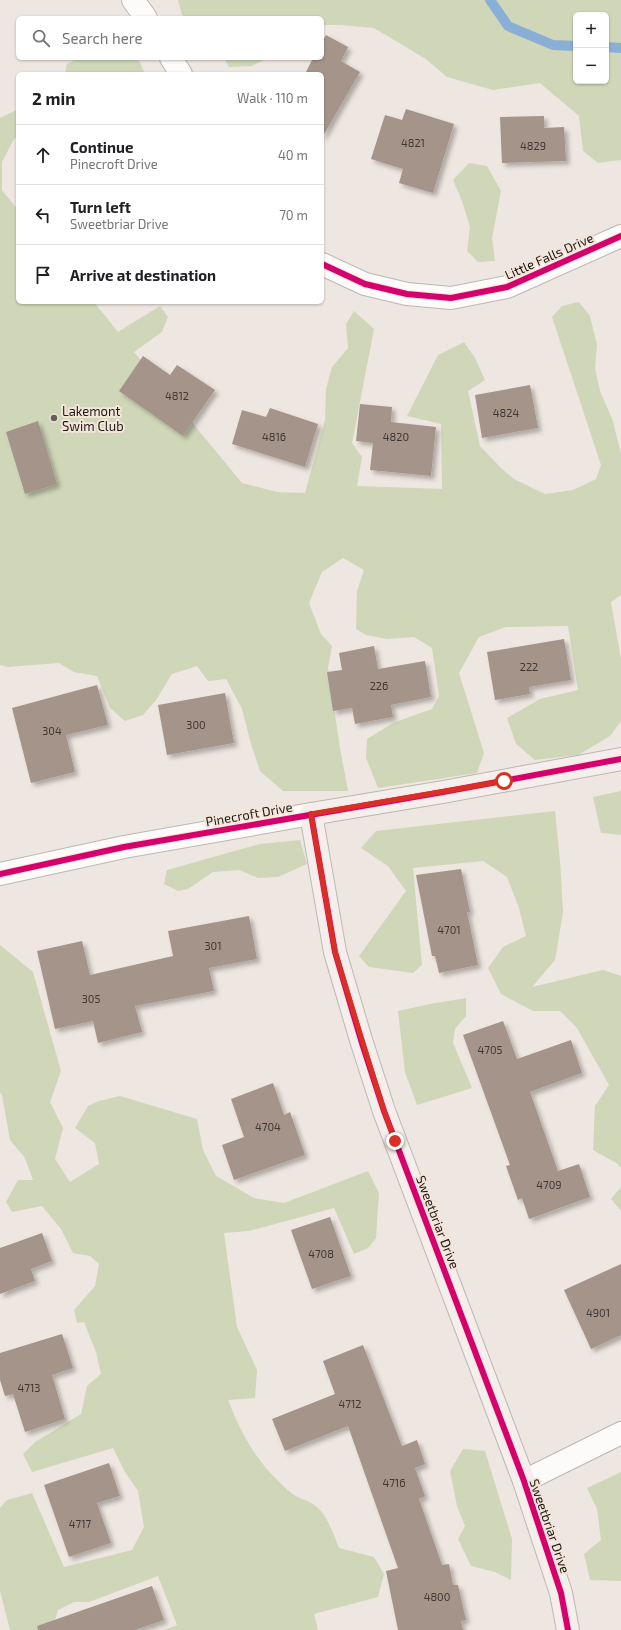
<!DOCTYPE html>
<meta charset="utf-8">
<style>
body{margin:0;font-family:"Exo 2",sans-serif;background:#f2f2f2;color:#202124}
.controls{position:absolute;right:12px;top:12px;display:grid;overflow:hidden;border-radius:6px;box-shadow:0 1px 3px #0004}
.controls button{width:36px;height:36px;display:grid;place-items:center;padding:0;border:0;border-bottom:1px solid #e0e0e0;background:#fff;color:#202124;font:20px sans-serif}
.stop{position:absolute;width:12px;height:12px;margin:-9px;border:3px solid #d93025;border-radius:50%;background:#fff}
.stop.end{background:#d93025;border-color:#fff;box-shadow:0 1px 4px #0008}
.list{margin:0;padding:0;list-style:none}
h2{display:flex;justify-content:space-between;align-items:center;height:52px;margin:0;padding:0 16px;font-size:17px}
h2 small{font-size:13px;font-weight:400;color:#757577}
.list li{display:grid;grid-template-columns:26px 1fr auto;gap:12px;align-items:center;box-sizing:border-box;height:60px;padding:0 16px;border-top:1px solid #e0e0e0}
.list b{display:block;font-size:15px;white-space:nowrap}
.list p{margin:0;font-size:13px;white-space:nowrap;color:#757577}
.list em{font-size:13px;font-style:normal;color:#757577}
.icon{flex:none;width:22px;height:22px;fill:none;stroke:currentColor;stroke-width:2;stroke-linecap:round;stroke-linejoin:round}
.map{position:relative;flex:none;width:621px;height:1630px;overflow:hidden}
.search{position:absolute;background:#fff;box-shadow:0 1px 3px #0004;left:16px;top:16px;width:308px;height:44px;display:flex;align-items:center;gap:10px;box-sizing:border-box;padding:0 14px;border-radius:6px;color:#757577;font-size:15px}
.panel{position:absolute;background:#fff;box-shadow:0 1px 3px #0004;left:16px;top:72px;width:308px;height:232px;border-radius:6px}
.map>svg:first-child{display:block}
.green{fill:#cfd7b8;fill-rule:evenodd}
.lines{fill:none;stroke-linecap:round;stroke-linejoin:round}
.stream{stroke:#89afd7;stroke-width:10}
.building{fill:#a5948a;filter:url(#shadow)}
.street-casing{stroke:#bdb7b2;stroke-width:24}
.secondary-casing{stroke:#bdb7b2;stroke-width:24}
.street{stroke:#fcfbfa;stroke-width:22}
.secondary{stroke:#f4eeec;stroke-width:22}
.cycleway-casing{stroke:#f4e5da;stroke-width:8}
.cycleway{stroke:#d6006c;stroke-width:6}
.route{stroke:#d93025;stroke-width:5}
.poi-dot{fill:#66605b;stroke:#f4e5da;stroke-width:1.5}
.labels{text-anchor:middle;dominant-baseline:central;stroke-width:4;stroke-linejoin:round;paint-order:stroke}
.number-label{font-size:11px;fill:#3f3732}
.street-label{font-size:13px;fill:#1d1814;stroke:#f4e5da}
.poi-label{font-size:13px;fill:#1d1814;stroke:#f4e5da;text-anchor:start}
</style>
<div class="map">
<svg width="621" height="1630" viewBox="0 0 621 1630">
<defs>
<filter id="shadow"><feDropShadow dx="3.5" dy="3.5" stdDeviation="2" flood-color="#0004"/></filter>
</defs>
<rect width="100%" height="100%" fill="#eee6e0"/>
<!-- green -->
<g class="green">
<path d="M 178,0 L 621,0 L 621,160 L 598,163 L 583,151 L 579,116 L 540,83 L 493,90 L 447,77 L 426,59 L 374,28 L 341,25 L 322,25 L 322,18 L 187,18 L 182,15 ZM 576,15 L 606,15 L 606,81 L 576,81 Z"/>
<polygon points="78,58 138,58 145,74 65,74 67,64"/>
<polygon points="224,58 268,58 252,66 229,67"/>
<polygon points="18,109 18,137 14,139 2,162 2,190 18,210 18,302 94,302 118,332 160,306 168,317 162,332 134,352 242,483 277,492 305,493 325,420 326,389 332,367 348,348 346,324 354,311 374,329 352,443 362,457 357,486 442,489 441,424 407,416 438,355 464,342 475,358 485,380 468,391 480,446 501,468 514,479 545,494 573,490 596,479 601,465 552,317 562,306 579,302 590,316 597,345 595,368 600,391 613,421 621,454 621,595 611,602 621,659 621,721 610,736 578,755 535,760 516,744 507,718 540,699 578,690 568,626 506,627 479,637 459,673 484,753 477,773 378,788 366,758 367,739 395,722 432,709 439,696 432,648 414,637 387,639 366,635 356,629 357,591 364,570 343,558 322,572 309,603 321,634 332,646 328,668 340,748 348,791 283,791 260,771 251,744 242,709 226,679 208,681 197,666 172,674 156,700 143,715 125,721 110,708 97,676 74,672 59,663 8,667 0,665 0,118"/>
<polygon points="469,163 487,166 501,191 492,238 495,261 478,262 467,251 470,227 462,201 453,180"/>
<polygon points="621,791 621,835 601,833 593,797"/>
<polygon points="555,811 560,861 563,912 555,960 532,987 603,970 621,976 621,1168 618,1164 593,1150 595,1106 609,1085 577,1028 560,1011 533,1011 501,994 488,968 503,947 526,936 519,908 507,877 483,861 413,868 422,965 413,973 369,967 359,956 406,891 388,866 361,848 376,831"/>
<polygon points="300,840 307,864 278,877 258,878 239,870 213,872 188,889 178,891 164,884 167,870 260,844"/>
<path d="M 0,945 L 33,972 L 61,1071 L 50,1102 L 63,1128 L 55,1159 L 70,1182 L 99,1164 L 95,1143 L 75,1128 L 88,1106 L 99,1101 L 120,1096 L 197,1119 L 203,1150 L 216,1176 L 254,1198 L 284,1203 L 368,1171 L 379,1193 L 376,1238 L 368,1248 L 354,1254 L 334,1208 L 249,1231 L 224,1233 L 237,1327 L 257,1370 L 255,1398 L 228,1400 C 243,1438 258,1464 289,1491 C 297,1499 310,1500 318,1508 C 327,1515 335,1538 339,1548 L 374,1557 L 384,1574 L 378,1597 L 314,1614 L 318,1630 L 164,1630 L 177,1625 L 158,1576 L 89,1602 L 74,1602 L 58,1610 L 52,1630 L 10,1630 L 0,1591 L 0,1508 L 7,1500 L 32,1493 L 64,1567 L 132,1550 L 144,1527 L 138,1491 L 125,1472 L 113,1448 L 32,1472 L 23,1454 L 35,1442 L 81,1414 L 87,1386 L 101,1374 L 96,1352 L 84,1322 L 77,1323 L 74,1310 L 95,1286 L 99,1264 L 90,1256 L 73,1253 L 61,1229 L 42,1206 L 12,1212 L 6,1202 L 18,1180 L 33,1180 L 25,1158 L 10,1140 L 2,1095 L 0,1092 Z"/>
<polygon points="466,998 466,1016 455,1029 453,1043 472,1088 417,1105 405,1072 398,1011 430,1004"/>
<polygon points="621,1187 621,1211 611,1199"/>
<polygon points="463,1449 485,1451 512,1539 511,1580 495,1572 471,1566 458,1539 465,1526 457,1506 450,1471"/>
<polygon points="621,1472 621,1581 590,1580 584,1554 601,1540 597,1509 587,1488"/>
</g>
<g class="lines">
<!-- stream -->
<g class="stream">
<polyline points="490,0 508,26 553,45 576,46"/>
<polyline points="606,47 621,48"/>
</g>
</g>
<!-- building -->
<g class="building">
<polygon points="326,35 348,47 341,61 360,72 322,138 322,74 305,74 313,58 322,58 322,42"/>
<polygon points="406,109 454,124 433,193 399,183 403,169 371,159 385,115 402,120"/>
<polygon points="544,116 544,128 564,127 566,161 502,163 500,117"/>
<polygon points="143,356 170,375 177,365 215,390 183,436 119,391"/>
<polygon points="530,385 538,428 482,438 475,395"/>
<polygon points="360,404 392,407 391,422 436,427 431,476 370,470 373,443 356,441"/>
<polygon points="270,408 318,424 305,467 232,444 242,410 266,417"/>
<polygon points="38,421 57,484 25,494 6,432"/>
<polygon points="564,639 571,680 529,687 530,694 495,700 487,652"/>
<polygon points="374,646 378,669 425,661 431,697 391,705 393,717 355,724 352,708 333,711 327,672 342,670 339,653"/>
<polygon points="97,685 108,725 66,735 75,772 31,783 12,708"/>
<polygon points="225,693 234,743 167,755 158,705"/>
<polygon points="461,869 470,912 467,912 478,965 439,973 435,956 432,956 416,875"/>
<polygon points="249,916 257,959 209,968 214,991 135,1006 142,1032 98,1043 93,1021 55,1029 37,951 82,941 90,975 173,956 168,931"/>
<polygon points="503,1021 517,1059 571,1040 582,1073 530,1092 558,1171 579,1164 590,1197 529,1219 522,1198 518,1200 506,1166 510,1165 463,1035"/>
<polygon points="273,1083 284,1115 290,1112 305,1155 234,1180 222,1145 244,1137 231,1099"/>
<polygon points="330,1217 351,1276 312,1289 291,1230"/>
<polygon points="42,1233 52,1261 31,1269 35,1281 0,1294 0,1248"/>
<polygon points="621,1264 621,1335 591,1349 564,1290"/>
<polygon points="62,1334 73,1368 52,1375 65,1419 25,1432 13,1394 5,1396 0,1380 0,1353"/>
<polygon points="363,1345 402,1446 417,1440 425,1464 415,1468 425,1496 419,1499 442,1565 449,1564 453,1585 458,1585 466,1620 461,1621 463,1630 398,1630 386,1571 398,1568 348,1426 285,1451 272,1419 335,1394 323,1361"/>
<polygon points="109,1463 120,1496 97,1503 111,1543 69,1557 44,1485"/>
<polygon points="152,1586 164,1620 135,1630 38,1630 37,1626"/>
</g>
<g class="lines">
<defs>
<g id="street">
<polyline points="133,0 146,18"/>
<polyline points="171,58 181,74"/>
<polyline points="322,264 365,284 407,294 451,298 507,287 621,236"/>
<polyline points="0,874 124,847 311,814"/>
<polyline points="524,1481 621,1433"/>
</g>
<polyline id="secondary" points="568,1630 561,1593 524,1481 384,1111 361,1040 335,952 311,814 443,792 621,759"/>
</defs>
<!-- street casing -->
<use href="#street" class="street-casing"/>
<!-- secondary casing -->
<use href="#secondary" class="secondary-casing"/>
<!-- street -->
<use href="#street" class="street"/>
<!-- secondary -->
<use href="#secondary" class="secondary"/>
<defs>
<g id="cycleway">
<polyline points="322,264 365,284 407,294 451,298 507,287 621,236"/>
<polyline points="311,814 335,952 361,1040 384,1111 524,1481 561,1593 568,1630"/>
<polyline points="0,874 124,847 443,792 621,759"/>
</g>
</defs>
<!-- cycleway casing -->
<use href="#cycleway" class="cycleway-casing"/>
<!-- cycleway -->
<use href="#cycleway" class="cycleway"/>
</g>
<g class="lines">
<!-- route -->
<polyline class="route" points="395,1141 384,1111 335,952 311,814 504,781"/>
</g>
<!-- markers -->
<circle class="poi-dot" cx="54" cy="418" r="4"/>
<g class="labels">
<!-- number labels -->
<g class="number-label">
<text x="413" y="142">4821</text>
<text x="533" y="145">4829</text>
<text x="177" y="395">4812</text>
<text x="506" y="412">4824</text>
<text x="274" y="436">4816</text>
<text x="396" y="436">4820</text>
<text x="529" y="666">222</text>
<text x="379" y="685">226</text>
<text x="196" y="724">300</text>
<text x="52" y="730">304</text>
<text x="449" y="929">4701</text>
<text x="213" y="945">301</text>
<text x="91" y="998">305</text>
<text x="490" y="1049">4705</text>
<text x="268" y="1126">4704</text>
<text x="549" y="1184">4709</text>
<text x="321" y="1253">4708</text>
<text x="598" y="1312">4901</text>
<text x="29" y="1387">4713</text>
<text x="350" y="1403">4712</text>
<text x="394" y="1482">4716</text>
<text x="80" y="1523">4717</text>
<text x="437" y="1596">4800</text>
</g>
<!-- street labels -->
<g class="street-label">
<text transform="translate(549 256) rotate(-24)">Little Falls Drive</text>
<text transform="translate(249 814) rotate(-10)">Pinecroft Drive</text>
<text transform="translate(438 1222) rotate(69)">Sweetbriar Drive</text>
<text transform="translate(550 1526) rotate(71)">Sweetbriar Drive</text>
</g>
<!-- poi labels -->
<g class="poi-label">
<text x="62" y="411">Lakemont<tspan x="62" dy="15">Swim Club</tspan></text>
</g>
</g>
</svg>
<div class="controls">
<button>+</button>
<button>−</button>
</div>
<div class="stop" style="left:504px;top:781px"></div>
<div class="stop end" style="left:395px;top:1141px"></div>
<div class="search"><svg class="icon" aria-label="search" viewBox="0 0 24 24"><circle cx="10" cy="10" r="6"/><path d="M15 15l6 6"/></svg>Search here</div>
<section class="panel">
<h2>2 min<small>Walk · 110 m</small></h2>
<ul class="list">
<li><svg class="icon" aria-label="ahead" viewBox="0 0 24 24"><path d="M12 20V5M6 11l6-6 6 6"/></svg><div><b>Continue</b><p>Pinecroft Drive</p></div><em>40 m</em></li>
<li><svg class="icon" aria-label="left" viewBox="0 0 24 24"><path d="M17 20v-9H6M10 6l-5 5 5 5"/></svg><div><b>Turn left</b><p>Sweetbriar Drive</p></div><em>70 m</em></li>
<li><svg class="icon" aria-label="arrive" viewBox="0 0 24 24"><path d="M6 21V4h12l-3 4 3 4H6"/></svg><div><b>Arrive at destination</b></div></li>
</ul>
</section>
</div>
